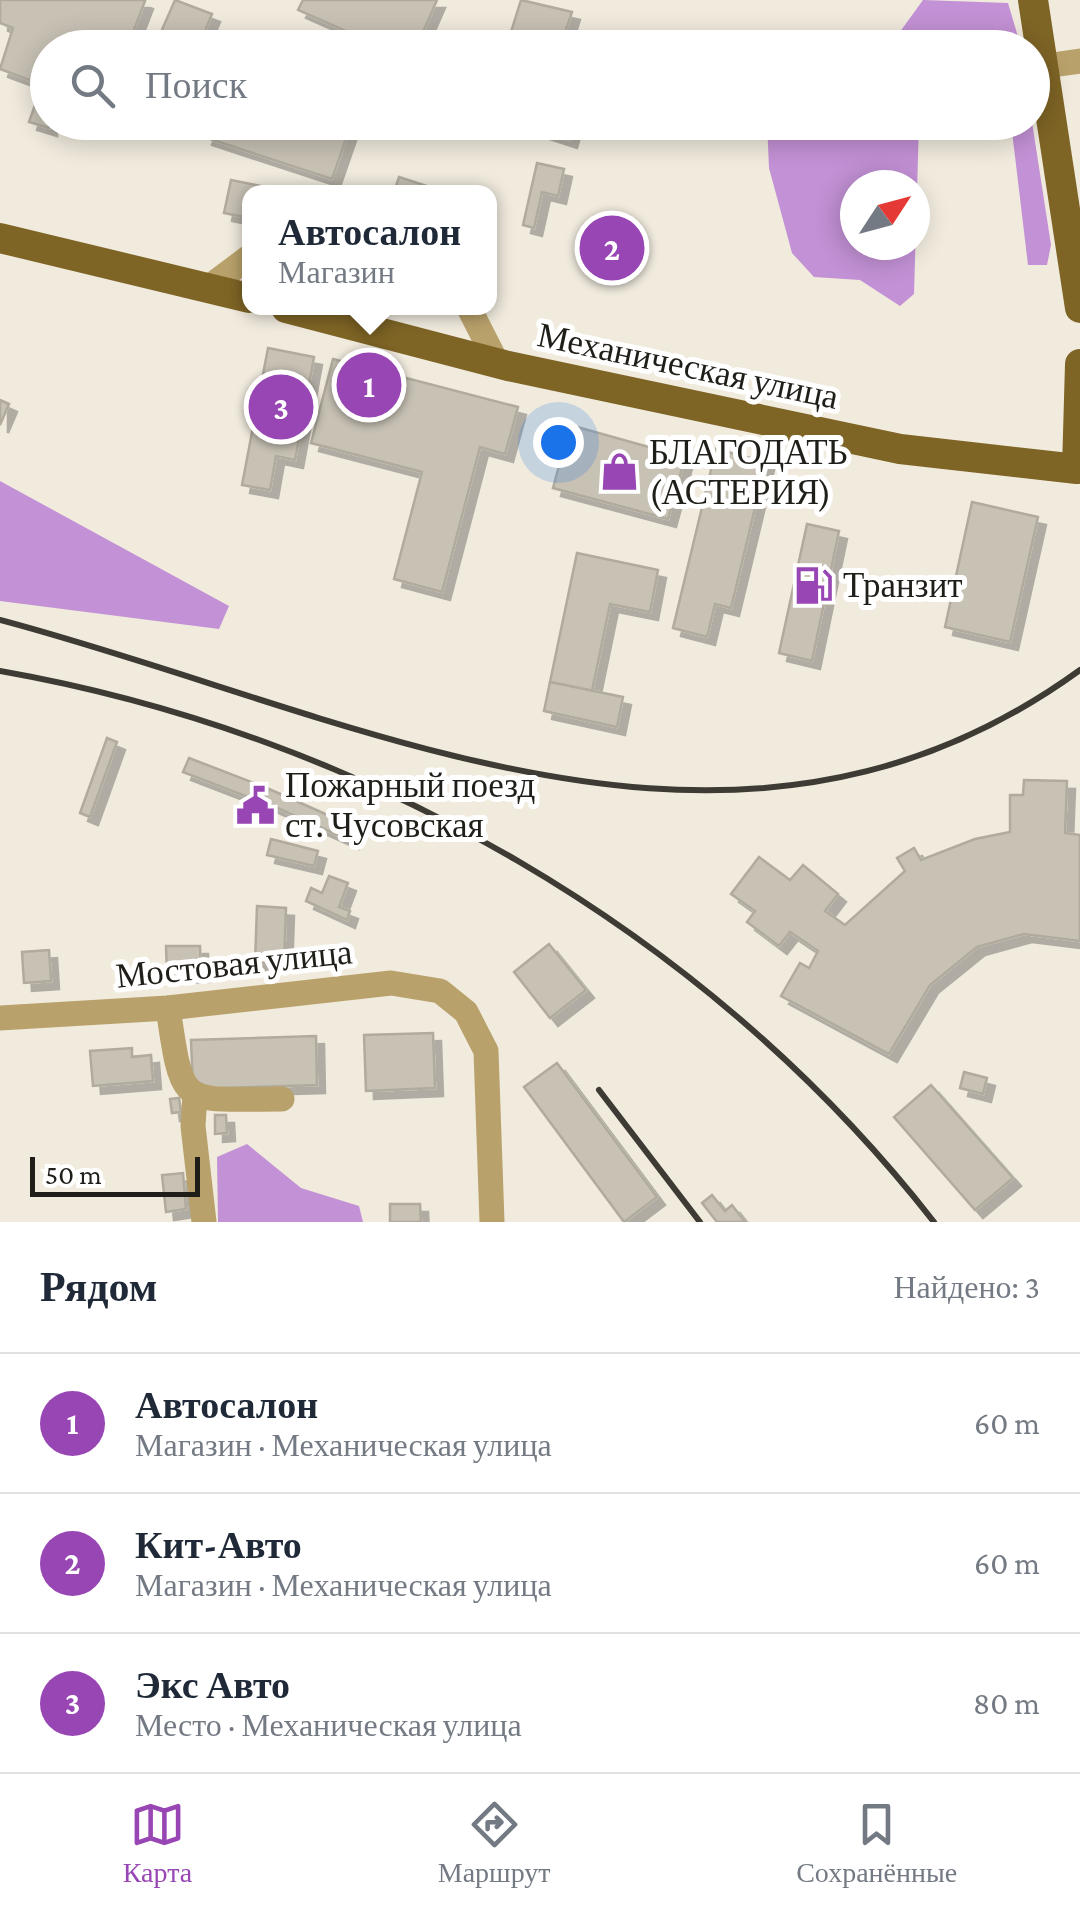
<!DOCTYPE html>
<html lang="ru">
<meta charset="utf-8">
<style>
body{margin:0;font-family:"Crimson Pro",serif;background:#f2f2f3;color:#1f2937}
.compass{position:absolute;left:840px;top:170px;width:90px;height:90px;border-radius:50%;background:#fff;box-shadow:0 5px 25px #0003;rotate:54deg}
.scale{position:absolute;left:30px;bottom:25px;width:170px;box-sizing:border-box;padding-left:10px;border:5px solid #201e19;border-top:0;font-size:28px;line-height:35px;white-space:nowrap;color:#201e19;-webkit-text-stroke:8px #fff;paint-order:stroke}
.you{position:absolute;left:558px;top:442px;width:35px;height:35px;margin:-25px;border:8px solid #fff;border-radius:50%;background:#1a73e8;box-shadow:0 0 0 15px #1a73e833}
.badge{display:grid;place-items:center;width:65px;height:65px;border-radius:50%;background:#9946b5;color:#fff;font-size:32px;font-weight:700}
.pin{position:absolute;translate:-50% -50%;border:5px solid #fff;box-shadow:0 2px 10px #0006}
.popup{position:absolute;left:242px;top:185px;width:255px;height:130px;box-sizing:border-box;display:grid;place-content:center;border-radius:20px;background:#fff;filter:drop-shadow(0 2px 8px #0005);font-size:32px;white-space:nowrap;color:#747a83}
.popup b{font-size:38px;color:#1f2937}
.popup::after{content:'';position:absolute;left:50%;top:100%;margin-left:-20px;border:20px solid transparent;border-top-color:#fff}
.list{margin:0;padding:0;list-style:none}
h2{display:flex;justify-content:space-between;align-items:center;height:130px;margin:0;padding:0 40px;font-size:42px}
h2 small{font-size:32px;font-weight:400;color:#747a83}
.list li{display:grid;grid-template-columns:65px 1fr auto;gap:30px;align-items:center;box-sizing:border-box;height:140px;padding:0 40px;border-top:2px solid #e0e1e3}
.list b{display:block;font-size:38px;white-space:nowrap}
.list p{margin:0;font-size:32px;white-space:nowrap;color:#747a83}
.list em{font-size:32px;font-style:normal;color:#747a83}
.icon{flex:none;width:55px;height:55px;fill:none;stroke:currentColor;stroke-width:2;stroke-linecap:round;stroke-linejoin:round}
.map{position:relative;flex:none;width:1080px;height:1222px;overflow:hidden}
.search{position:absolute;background:#fff;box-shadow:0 5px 25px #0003;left:30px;right:30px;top:30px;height:110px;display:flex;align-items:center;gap:25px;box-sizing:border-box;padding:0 35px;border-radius:55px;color:#747a83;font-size:38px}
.sheet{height:550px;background:#fff}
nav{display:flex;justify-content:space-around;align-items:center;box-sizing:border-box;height:140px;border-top:2px solid #e0e1e3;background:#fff;font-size:28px;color:#747a83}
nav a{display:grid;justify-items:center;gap:5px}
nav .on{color:#9946b5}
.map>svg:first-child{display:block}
.forest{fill:#c391d5;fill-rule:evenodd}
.building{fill:#c8c2b5;stroke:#b1ab9e;stroke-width:2.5;filter:url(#shadow)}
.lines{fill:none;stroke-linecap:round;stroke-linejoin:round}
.minor{stroke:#b9a16b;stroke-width:25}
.major{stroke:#7e6425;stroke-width:30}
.rail{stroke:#3e3b35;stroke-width:6}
.labels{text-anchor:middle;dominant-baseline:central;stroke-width:10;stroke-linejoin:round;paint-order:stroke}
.street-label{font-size:35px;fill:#201e19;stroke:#fff}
.poi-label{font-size:35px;fill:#201e19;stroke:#fff;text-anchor:start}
</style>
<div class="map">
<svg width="1080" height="1222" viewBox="0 0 1080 1222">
<defs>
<filter id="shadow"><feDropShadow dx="8" dy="8" stdDeviation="0" flood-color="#0004"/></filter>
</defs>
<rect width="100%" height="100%" fill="#f1ebde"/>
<!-- forest -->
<g class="forest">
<polygon points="923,0 1008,3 1021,47 889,47"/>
<polygon points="1032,122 1051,245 1047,265 1028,265 1011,123"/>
<path d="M 767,123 L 919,123 L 914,294 L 900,306 L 860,280 L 814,277 L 792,253 L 769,168 ZM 915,185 L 915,245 L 855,245 L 855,185 Z"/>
<polygon points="0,481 229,606 219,629 0,601"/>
<polygon points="247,1144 301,1188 359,1206 363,1222 218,1222 217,1157"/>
</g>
<!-- building -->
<g class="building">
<polygon points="0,0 142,0 145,1 127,48 48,48 48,87 0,69 13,28 0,23"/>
<polygon points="175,0 212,14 198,48 154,48"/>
<polygon points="303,0 437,0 416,48 384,48 298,10"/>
<polygon points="521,0 572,12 560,48 506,48"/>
<polygon points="360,37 384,48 355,48"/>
<polygon points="35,105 48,109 49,128 29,122"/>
<polygon points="209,122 348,122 351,124 332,179 204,137"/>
<polygon points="514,122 574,122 569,140"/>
<polygon points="537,163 564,169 558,196 542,192 534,228 523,225"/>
<polygon points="399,177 445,192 394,192"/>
<polygon points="231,180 261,186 260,192 249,192 249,218 224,213"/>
<polygon points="603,240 623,242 621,257 601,255"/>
<polygon points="268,348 314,357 295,460 276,456 270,490 242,485"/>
<polygon points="333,359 518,407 505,454 480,447 442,592 394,579 422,472 311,443"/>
<polygon points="0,400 9,404 0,425"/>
<polygon points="570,425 685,457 668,519 553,488"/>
<polygon points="716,449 766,462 731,608 715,604 707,637 673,628"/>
<polygon points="972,502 1038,517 1010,642 945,627"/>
<polygon points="807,524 839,531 812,661 779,653"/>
<polygon points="577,553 658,570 650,612 610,604 592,691 550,682"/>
<polygon points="550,682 623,697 617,727 544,711"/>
<polygon points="107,738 117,742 90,817 80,813"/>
<polygon points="189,758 267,788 261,802 183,772"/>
<polygon points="1024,780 1067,781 1065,833 1080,835 1080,941 1024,934 977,947 930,985 889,1054 781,996 800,963 809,968 818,951 790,932 779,946 747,922 755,911 731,894 759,857 790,880 803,865 838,894 825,911 845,925 905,871 897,858 914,848 921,860 975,839 1010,832 1010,795 1023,795"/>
<polygon points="269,789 357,828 351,841 264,802"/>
<polygon points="271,839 318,851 314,866 267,855"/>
<polygon points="329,876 348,883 339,907 350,911 347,920 306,901 311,888 322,893"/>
<polygon points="257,906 286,908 284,964 255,963"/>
<polygon points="549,944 586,990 550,1018 514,972"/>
<polygon points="166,946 200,946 201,974 167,975"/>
<polygon points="49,950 51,981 24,983 22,952"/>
<polygon points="433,1033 435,1088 366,1091 364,1035"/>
<polygon points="316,1036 317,1085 193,1089 191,1040"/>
<polygon points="132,1048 132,1057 151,1055 153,1081 93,1086 90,1051"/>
<polygon points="557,1063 657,1197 624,1222 524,1087"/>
<polygon points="964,1072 987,1078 983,1094 960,1088"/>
<polygon points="931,1085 1013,1178 975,1210 894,1117"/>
<polygon points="179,1098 181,1112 172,1113 170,1099"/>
<polygon points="215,1115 226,1115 227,1133 215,1134"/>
<polygon points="183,1173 186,1209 166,1212 162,1175"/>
<polygon points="712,1195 725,1211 732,1205 745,1222 717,1222 702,1203"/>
<polygon points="390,1204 420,1204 421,1222 390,1222"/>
</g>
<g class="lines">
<!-- minor -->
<g class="minor">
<polyline points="1045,66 1080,61"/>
<polyline points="209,287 249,257"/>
<polyline points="469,308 497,363"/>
<path d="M 168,1008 C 183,1111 181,1099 282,1099"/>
<polyline points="0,1018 168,1008 391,983 440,991 466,1012 486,1051 492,1222"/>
<polyline points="195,1095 193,1126 204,1222"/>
</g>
<!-- major -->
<g class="major">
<polyline points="1033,0 1080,308"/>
<polyline points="0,238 249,298"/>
<polyline points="286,308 508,366 900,449 1077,469 1080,364"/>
</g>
<!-- rail -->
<g class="rail">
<path d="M 0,620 C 359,715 733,922 1080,670"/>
<path d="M 0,671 C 364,735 706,930 934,1222"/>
<polyline points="599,1090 700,1222"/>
</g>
</g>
<!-- icons -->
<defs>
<symbol id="shop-bare" viewBox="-9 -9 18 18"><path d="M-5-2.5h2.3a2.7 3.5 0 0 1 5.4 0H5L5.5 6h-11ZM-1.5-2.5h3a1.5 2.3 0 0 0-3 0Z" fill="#9946b5" stroke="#fff" stroke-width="2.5" paint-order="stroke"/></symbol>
<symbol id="fuel-bare" viewBox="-9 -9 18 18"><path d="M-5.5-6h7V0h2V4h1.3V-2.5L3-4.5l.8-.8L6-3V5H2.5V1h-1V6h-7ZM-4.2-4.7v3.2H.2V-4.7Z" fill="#9946b5" stroke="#fff" stroke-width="2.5" paint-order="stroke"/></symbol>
<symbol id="civic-bare" viewBox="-9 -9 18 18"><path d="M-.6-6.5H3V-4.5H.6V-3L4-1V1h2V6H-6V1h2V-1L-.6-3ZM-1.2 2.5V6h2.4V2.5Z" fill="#9946b5" stroke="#fff" stroke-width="2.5" paint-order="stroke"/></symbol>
</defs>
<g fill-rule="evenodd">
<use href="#shop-bare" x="592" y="444" width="55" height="55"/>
<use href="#fuel-bare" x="786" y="558" width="55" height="55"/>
<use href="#civic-bare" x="228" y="778" width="55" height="55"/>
</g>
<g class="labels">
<!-- street labels -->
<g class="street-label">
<text transform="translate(688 366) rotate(12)">Механическая улица</text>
<text transform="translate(234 964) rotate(-6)">Мостовая улица</text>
</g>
<!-- poi labels -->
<g class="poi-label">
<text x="649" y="452">БЛАГОДАТЬ<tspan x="649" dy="40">(АСТЕРИЯ)</tspan></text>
<text x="843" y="585">Транзит</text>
<text x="285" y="785">Пожарный поезд<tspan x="285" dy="40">ст. Чусовская</tspan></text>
</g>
</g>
</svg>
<svg class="compass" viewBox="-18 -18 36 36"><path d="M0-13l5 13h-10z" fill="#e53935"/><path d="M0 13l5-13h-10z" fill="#747a83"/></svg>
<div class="scale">50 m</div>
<div class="you"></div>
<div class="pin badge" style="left:369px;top:385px">1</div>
<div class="popup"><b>Автосалон</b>Магазин</div>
<div class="pin badge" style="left:612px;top:248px">2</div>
<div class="pin badge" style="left:281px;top:407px">3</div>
<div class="search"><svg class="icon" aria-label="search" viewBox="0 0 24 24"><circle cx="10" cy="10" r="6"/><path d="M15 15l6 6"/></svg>Поиск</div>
</div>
<section class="sheet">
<h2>Рядом<small>Найдено: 3</small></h2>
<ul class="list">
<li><span class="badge">1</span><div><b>Автосалон</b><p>Магазин · Механическая улица</p></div><em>60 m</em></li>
<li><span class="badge">2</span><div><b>Кит-Авто</b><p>Магазин · Механическая улица</p></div><em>60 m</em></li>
<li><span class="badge">3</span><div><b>Экс Авто</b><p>Место · Механическая улица</p></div><em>80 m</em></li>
</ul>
</section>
<nav>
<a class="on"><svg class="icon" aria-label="map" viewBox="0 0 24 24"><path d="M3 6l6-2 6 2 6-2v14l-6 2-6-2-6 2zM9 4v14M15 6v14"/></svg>Карта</a>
<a><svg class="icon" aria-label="directions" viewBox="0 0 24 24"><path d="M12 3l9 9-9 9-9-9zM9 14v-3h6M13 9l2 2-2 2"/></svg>Маршрут</a>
<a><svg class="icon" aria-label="saved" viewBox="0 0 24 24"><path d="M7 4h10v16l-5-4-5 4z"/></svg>Сохранённые</a>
</nav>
